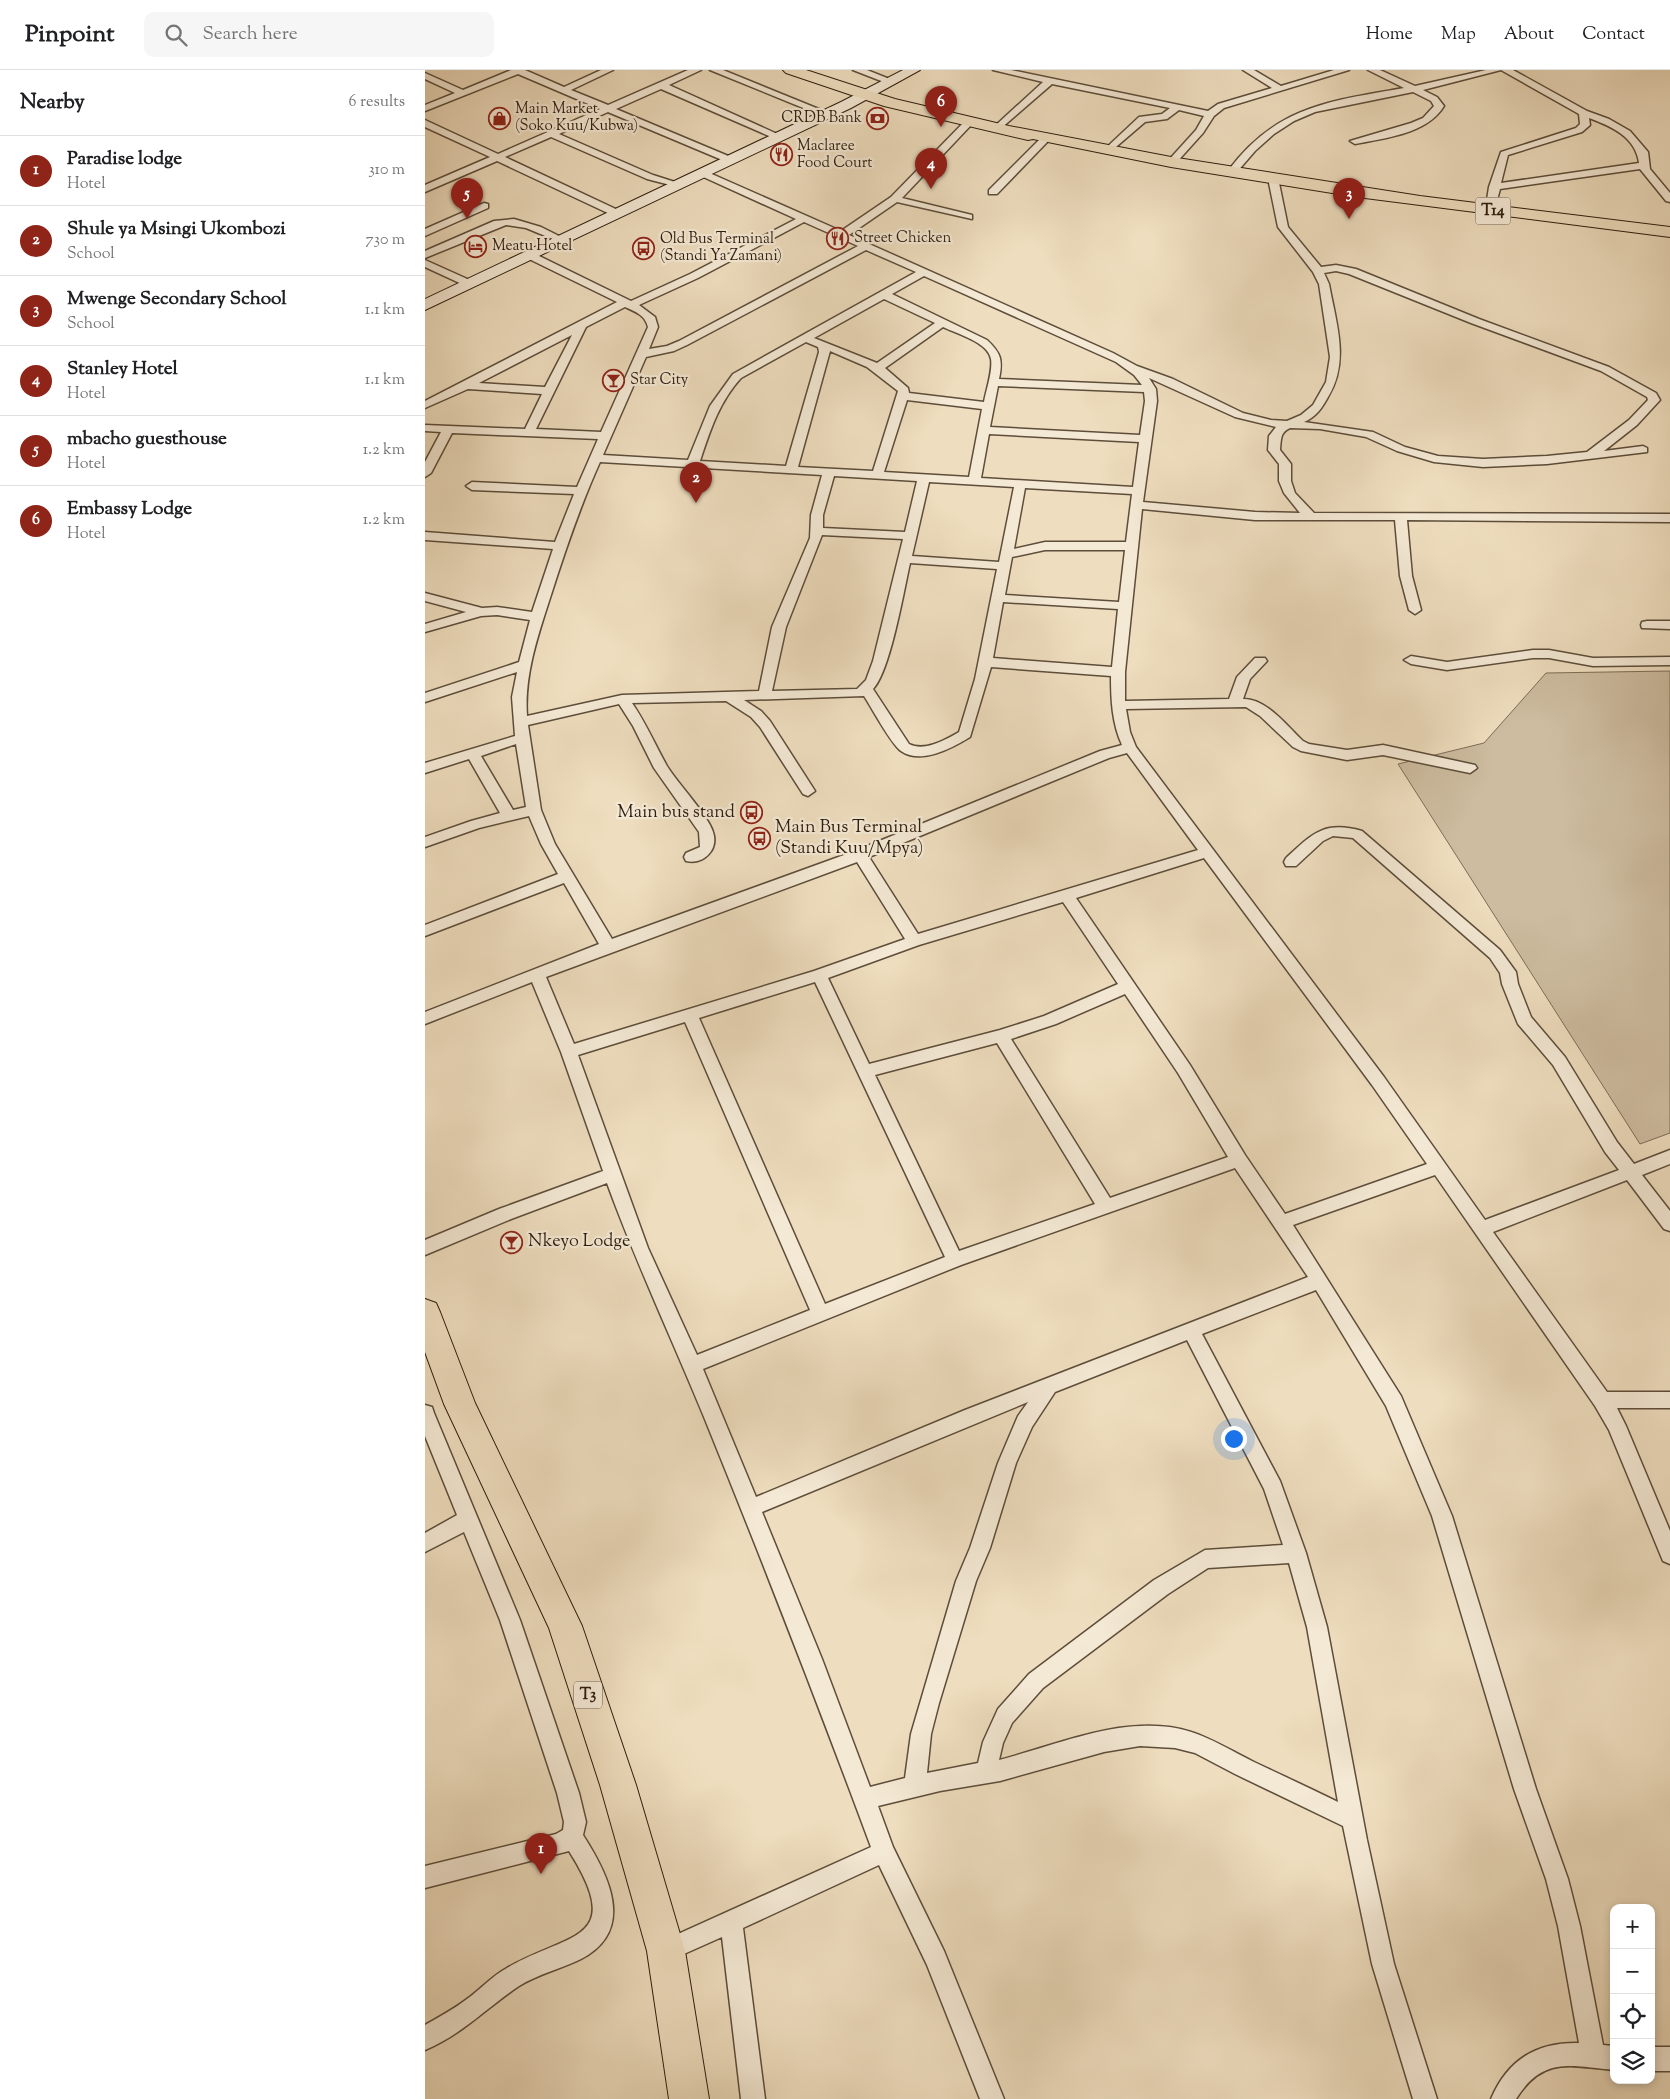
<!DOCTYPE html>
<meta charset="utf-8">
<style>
body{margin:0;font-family:"Sorts Mill Goudy",serif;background:#f6f6f6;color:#202124}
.controls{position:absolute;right:15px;bottom:15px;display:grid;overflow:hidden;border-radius:10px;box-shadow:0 2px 8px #0003}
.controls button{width:45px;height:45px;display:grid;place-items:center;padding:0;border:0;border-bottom:1px solid #e0e0e0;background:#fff;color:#202124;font:25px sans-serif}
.you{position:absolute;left:808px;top:1368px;width:18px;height:18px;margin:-12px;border:4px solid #fff;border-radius:50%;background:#1a73e8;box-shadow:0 0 0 8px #1a73e833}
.badge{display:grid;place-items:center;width:32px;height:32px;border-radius:50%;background:#8f2418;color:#fff;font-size:16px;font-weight:700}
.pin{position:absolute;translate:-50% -41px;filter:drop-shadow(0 1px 2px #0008)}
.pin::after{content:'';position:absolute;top:26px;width:18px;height:15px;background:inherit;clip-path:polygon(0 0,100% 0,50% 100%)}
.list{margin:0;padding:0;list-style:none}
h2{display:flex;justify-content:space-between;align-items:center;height:65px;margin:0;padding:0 20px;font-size:21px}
h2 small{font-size:16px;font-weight:400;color:#757577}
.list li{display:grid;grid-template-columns:32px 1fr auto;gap:15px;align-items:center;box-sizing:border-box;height:70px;padding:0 20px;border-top:1px solid #e0e0e0}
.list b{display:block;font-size:19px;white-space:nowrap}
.list p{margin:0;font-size:16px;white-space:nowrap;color:#757577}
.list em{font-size:16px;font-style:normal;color:#757577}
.icon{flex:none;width:28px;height:28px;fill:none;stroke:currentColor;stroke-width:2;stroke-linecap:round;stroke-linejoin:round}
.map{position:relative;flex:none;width:1245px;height:2029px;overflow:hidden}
header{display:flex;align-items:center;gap:30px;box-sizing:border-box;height:70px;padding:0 25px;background:#fff;border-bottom:1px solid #e0e0e0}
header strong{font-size:24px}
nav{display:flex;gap:28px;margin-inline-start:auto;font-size:18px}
.search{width:350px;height:45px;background:#f6f6f6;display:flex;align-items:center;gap:12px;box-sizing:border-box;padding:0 18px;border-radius:10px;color:#757577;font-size:19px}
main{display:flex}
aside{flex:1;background:#fff}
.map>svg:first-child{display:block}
.green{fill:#cdbca0;stroke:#7d6c57}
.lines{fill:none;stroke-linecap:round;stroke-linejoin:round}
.street-casing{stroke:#5d4d3a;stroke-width:3}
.secondary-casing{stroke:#2d1d0e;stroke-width:2}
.highway-casing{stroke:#2d1d0e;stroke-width:2}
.street{fill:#f4e9d5;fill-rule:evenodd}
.secondary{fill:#f4e9d5;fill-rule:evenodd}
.highway{fill:#eeddbe;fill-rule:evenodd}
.labels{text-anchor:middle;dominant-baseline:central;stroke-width:4.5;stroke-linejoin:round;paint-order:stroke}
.far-poi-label{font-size:15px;fill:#2d1d0e;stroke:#f4e9d5;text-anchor:start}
.shield{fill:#f4e9d5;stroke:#695a4a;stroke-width:1}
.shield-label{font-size:16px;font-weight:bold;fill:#2d1d0e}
.poi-label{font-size:18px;fill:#2d1d0e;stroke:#f4e9d5;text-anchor:start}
</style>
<header>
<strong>Pinpoint</strong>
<div class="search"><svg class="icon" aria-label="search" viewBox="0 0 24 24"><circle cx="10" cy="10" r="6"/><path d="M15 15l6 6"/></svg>Search here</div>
<nav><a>Home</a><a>Map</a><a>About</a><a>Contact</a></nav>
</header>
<main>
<aside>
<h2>Nearby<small>6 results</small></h2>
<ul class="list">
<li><span class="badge">1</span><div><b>Paradise lodge</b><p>Hotel</p></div><em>310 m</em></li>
<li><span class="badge">2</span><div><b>Shule ya Msingi Ukombozi</b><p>School</p></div><em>730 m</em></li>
<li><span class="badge">3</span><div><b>Mwenge Secondary School</b><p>School</p></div><em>1.1 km</em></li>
<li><span class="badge">4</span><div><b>Stanley Hotel</b><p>Hotel</p></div><em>1.1 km</em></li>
<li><span class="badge">5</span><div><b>mbacho guesthouse</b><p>Hotel</p></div><em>1.2 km</em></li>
<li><span class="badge">6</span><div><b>Embassy Lodge</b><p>Hotel</p></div><em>1.2 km</em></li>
</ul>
</aside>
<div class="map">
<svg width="1245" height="2029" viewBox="0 0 1245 2029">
<rect width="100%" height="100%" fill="#eeddbe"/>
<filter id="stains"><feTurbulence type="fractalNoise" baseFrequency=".004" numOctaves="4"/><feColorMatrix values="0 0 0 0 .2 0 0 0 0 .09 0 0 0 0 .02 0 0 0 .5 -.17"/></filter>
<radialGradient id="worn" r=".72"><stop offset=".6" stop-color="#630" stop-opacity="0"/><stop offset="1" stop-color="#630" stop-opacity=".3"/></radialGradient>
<!-- green -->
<polygon class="green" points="1245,601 1245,1063 1215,1074 973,694 1059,673 1121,603"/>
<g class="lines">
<defs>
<g id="street">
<polygon points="86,0 100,0 139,17 176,0 188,0 146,20 183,35 263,0 276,0 244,15 359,67 351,69 236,19 191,39 308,88 308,92 302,92 183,42 134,64 228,105 253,113 253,117 222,109 126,67 80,87 195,141 195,145 187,145 72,91 0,122 0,115 65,87 0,57 0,50 73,84 175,39 93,4 0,41 0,35 30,23 0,9 0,3 38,20"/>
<polygon points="285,0 298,0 406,44 398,46"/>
<polygon points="428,0 442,0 472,12 464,14"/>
<polygon points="568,0 586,0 783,41 793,34 847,18 818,0 829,0 856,16 909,0 924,0 799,38 789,46 778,63 750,94 747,95 742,92 771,60 779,46 754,40 742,49 720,52 685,82 680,79 682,77 714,47 737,44 745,38 627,14 574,60 569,57 571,55 618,12"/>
<path d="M 943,0 L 955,0 L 990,16 L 1061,0 L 1088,0 L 1162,41 L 1184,49 L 1205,61 L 1223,82 L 1225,99 L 1245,123 L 1245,132 L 1241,131 L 1215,99 L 1075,119 L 1069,141 L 1060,143 L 1064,117 L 1076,82 L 1151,58 L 1155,54 L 1154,44 L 1076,0 L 998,20 L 1012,27 L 1019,36 C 1002,64 960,68 930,74 L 925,71 L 986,53 L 998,48 L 1009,36 L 1006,31 L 988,22 L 890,42 L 869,51 L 849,64 L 830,81 L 811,103 L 805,103 L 803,101 C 851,36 905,31 979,18 ZM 1164,48 C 1186,56 1211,67 1214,93 L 1076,113 L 1083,85 L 1157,62 L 1165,55 Z"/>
<path d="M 545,48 L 550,51 L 548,53 L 477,128 L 547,145 L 547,149 L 472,132 L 424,165 L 688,283 L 712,296 L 748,309 L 818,343 L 846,350 L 862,351 L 876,345 L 888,335 L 901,312 L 905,287 L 894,214 L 888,202 L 853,157 L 844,113 L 849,110 L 854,113 L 863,157 L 896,197 L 911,195 L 931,199 L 1054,249 L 1184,297 L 1231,323 L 1235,330 L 1212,355 L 1179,381 L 1218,376 L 1222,378 L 1222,382 L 1122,394 L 1058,397 L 1009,392 L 972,381 L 941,367 L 895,359 L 865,358 C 855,362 856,370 855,380 L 866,394 L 866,411 L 870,423 L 889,443 L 1245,444 L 1245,452 L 982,450 L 987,506 L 996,540 L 990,544 L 984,540 L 975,506 L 970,450 L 830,450 L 717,439 L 700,602 L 700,631 L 804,629 L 812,607 L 830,588 L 840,588 L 842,591 L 825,609 L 818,629 C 841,628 862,656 878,671 L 884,674 L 922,680 L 958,675 L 1050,695 L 1052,698 L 1045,703 L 958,685 L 922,690 L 876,681 L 868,677 L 835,646 L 821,637 L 701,639 L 705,662 L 711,677 L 959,1007 L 1060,1150 L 1194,1100 L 1180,1082 L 1128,995 L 1093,954 L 1077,914 L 1075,903 L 1065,888 L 928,768 L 908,766 L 898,771 L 871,796 L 861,796 L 859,792 L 861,788 C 887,764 899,750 937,761 L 1075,880 L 1091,902 L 1093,914 L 1106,947 L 1140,987 L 1192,1072 L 1209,1094 L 1245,1080 L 1245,1094 L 1217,1105 L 1245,1141 L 1245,1161 L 1239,1159 L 1202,1110 L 1068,1162 L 1182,1322 L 1245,1322 L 1245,1338 L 1192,1338 L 1201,1356 L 1245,1461 L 1245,1494 L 1238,1491 L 1184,1360 L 1170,1336 L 1010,1105 L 868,1155 L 976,1326 L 1027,1446 L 1111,1719 L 1143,1809 L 1155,1856 L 1178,1975 L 1189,1976 L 1189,2000 C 1145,1996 1118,1986 1091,2029 L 1066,2029 C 1083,1989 1112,1972 1154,1973 L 1133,1856 L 1121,1809 L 1089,1719 L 1007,1446 L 961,1336 L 891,1220 L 777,1264 L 855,1411 L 881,1483 L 902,1557 L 942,1770 L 969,1894 L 1012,2029 L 988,2029 L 947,1894 L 918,1756 L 810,1704 L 770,1683 L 750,1678 L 715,1676 L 679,1682 L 575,1711 L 515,1721 L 453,1736 L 468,1777 L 519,1881 L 579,2029 L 555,2029 L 502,1895 L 454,1795 L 318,1858 L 340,2029 L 316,2029 L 297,1867 L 241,1892 L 233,1889 L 230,1881 L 233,1873 L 446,1777 C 393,1634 337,1490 279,1347 C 247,1269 211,1193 182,1113 L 86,1149 L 0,1185 L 0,1170 L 74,1139 L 178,1101 L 136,982 L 107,912 L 0,954 L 0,942 L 174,874 L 139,813 L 0,866 L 0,855 L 133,804 L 116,774 L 104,746 L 54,758 L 0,777 L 0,767 L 46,751 L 75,743 L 44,689 L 0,703 L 0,693 L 90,666 L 87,627 L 92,602 L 0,632 L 0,623 L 94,592 L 105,550 L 72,545 L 56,546 L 0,562 L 0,554 L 41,542 L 0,531 L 0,523 L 57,538 L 72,537 L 107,542 L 128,479 L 0,470 L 0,462 L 130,472 L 149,424 L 47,420 L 41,416 L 47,412 L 152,417 L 173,369 L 27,363 L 6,403 L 0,407 L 0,392 L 16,362 L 0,361 L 0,355 L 100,359 L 117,324 L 43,319 L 0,338 L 0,331 L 192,232 L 100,187 L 100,183 L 108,183 L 206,231 L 265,204 L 371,149 L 274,105 L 274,101 L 280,101 L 416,161 L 466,127 L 542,49 ZM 379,152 L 433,176 L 254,271 L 242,276 L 224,279 L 233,257 L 230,247 L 214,235 L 273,208 ZM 441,180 L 491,202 L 308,304 L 285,336 L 263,390 L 178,385 L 221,287 L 249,281 L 262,275 ZM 911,201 L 924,204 L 1046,253 L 1176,301 L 1222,327 L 1223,330 L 1204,350 L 1162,382 L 1122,386 L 1058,389 L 1013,386 L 980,377 L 948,362 L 879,352 C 891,347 897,338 903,327 C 925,291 911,253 904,214 L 899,203 ZM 499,206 L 691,292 L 709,305 L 717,315 L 574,309 C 578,290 576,283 562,270 L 467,224 ZM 459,229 L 510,253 L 452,293 L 389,268 ZM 200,237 C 211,242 220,245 223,257 L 176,362 L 111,359 L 161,257 ZM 518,257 C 532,264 563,272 566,289 C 568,301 561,320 559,332 L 484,323 L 483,318 L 460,298 ZM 147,265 L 120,317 L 54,313 ZM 381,272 L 393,277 L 394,282 L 361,396 L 275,391 C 285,361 294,332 316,308 ZM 405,281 L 442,297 L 473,321 L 448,401 L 373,397 ZM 724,308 L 810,347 L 851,357 L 844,366 L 843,380 L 854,394 L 854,411 L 859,423 L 875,443 L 830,442 L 718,432 L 732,331 L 731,319 ZM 573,316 L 719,322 L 720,331 L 715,365 L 565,357 ZM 482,330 L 557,339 L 544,407 L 459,402 ZM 564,364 L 714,372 L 708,417 L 556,408 ZM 175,392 L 397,405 L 386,445 L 385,468 L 347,557 L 334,621 L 197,625 L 102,646 C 99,606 113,565 125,528 C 140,481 155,436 175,392 ZM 409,406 L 492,411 L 480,462 L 398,458 L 398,445 ZM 504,412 L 589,417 L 574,492 L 487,486 ZM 600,418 L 707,424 L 701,472 L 620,472 L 589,479 ZM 397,465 L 478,469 L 448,591 L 441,610 L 432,619 L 347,621 L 361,557 ZM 620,480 L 700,480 L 694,532 L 580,525 L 587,487 ZM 485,493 L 572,499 L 550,609 L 534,662 C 520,670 500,682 484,674 L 448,619 C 465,602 479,520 485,493 ZM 578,532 L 693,539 L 687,597 L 568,588 ZM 566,597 L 686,606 C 686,630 687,653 697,675 L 675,681 L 430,781 L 187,869 L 130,774 L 116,740 L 103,655 L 194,634 L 208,656 L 229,698 L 274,762 L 275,777 L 261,783 L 259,787 L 261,791 C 278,795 294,780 288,762 C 283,745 253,714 242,696 C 230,675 221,653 207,633 L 301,631 L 326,647 L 335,657 L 378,724 L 383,726 L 390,721 L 345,651 L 336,641 L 319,630 L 439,626 C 447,638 466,674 476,681 C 496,695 527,678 545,667 ZM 91,674 L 101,737 L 88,740 L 56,686 ZM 702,683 L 773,780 L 493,864 L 444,787 L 684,688 ZM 779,788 L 947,1015 L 1002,1094 L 860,1144 L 820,1085 L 765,995 L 651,828 ZM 432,792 L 480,869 L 389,901 L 149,974 L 121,907 ZM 638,832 L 693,914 L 619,946 L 575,960 L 444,994 L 403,908 L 494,875 ZM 390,912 L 520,1187 L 400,1234 L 274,948 ZM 700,924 L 753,1003 L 803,1087 L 685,1128 L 586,969 L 631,954 ZM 260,952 L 385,1240 L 272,1285 L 223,1178 L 153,985 ZM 572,973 L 670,1134 L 534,1181 L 450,1005 ZM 810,1098 L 883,1207 L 540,1340 L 331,1427 L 278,1299 L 536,1195 ZM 762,1270 L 839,1419 L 858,1475 L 780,1480 L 729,1510 L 604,1604 L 573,1639 L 558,1672 L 553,1693 L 502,1703 L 506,1664 L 514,1633 L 551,1511 L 565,1478 L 591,1393 L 607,1357 L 630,1322 ZM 603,1332 L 593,1346 L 573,1393 L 545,1478 L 531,1511 L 486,1664 L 480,1708 L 445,1717 L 397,1589 L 337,1442 ZM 864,1493 L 882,1557 L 913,1732 C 885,1718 856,1705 827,1691 C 785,1670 766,1654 716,1656 C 672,1657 617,1679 574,1690 L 578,1673 L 587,1653 L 618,1618 L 743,1524 L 783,1498 Z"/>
<polygon points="620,64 628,66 572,124 564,124 564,120"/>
<polygon points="59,133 63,134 63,138 0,166 0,159"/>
<polygon points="89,149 116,157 140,169 135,172 101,158 81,155 0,188 0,181 69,151"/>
<polygon points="0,190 49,212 50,214 45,217 41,216 0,197"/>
<polygon points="1222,551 1245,551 1245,559 1217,558 1216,555 1217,552"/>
<polygon points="1108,580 1124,580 1168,588 1245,587 1245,595 1168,596 1124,588 1108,588 1022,600 986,594 979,590 986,586 1022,592"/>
<path d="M 0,1335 L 7,1337 L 9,1343 L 95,1550 L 154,1723 L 161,1752 L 158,1765 C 183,1804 212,1860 156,1889 C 136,1899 113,1904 94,1916 C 61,1938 38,1964 0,1980 L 0,1955 C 14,1947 29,1939 42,1929 C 56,1919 67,1906 82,1898 C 143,1862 202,1873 144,1781 L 0,1818 L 0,1796 L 131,1764 L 138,1760 L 139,1752 L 132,1723 L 75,1550 L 39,1462 L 0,1482 L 0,1463 L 32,1445 L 0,1366 Z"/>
<rect x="1226" y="1977" width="19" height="24"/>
</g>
<polygon id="secondary" points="478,0 495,0 426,38 0,240 0,229 416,32"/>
<g id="highway">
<polygon points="358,0 381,0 470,29 584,56 746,87 995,126 1245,157 1245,167 932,127 746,97 608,69 603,70 459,36 361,3"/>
<polygon points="0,1229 11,1233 15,1242 50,1333 157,1556 211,1715 260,1881 284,2029 244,2029 222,1881 175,1715 124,1558 19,1334 0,1282"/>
</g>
</defs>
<!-- street casing -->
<use href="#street" class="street-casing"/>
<!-- secondary casing -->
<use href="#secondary" class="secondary-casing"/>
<!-- highway casing -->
<use href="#highway" class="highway-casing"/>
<!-- street -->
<use href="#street" class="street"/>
<!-- secondary -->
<use href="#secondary" class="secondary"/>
<!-- highway -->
<use href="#highway" class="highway"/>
</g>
<!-- icons -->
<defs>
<symbol id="shop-ring" viewBox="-11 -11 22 22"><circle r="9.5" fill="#f4e9d5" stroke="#8f2418" stroke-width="1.5"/><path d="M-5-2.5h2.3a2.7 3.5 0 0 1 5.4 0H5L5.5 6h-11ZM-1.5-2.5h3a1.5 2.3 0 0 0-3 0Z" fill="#8f2418"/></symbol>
<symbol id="bank-ring" viewBox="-11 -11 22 22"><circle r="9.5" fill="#f4e9d5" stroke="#8f2418" stroke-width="1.5"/><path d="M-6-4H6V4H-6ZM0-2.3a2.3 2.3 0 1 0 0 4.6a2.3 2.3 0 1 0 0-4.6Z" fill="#8f2418"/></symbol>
<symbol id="restaurant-ring" viewBox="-11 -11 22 22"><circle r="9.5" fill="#f4e9d5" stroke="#8f2418" stroke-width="1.5"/><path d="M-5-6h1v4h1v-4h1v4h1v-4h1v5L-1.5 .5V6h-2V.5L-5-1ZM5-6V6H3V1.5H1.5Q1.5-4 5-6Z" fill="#8f2418"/></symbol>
<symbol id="hotel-ring" viewBox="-11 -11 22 22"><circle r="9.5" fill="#f4e9d5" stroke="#8f2418" stroke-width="1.5"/><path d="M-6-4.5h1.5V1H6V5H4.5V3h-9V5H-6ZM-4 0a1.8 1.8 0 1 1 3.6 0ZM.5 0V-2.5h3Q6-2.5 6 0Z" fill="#8f2418"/></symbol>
<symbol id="bus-ring" viewBox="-11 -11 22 22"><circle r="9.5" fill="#f4e9d5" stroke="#8f2418" stroke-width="1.5"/><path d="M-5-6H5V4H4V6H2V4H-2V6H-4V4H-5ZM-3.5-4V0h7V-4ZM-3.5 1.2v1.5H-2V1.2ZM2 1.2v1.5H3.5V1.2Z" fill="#8f2418"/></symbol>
<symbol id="bar-ring" viewBox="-11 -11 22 22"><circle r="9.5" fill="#f4e9d5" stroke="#8f2418" stroke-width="1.5"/><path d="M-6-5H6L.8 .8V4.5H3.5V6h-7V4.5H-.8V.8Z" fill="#8f2418"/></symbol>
</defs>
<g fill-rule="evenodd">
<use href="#shop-ring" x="62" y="36" width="25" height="25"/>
<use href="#bank-ring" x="440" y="36" width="25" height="25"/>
<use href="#restaurant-ring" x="344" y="72" width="25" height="25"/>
<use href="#restaurant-ring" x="400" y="156" width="25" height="25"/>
<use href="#hotel-ring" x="38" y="164" width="25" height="25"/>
<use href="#bus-ring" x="206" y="166" width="25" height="25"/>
<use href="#bar-ring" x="176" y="298" width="25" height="25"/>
<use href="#bus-ring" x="314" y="730" width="25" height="25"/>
<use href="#bus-ring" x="322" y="756" width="25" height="25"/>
<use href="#bar-ring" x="74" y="1160" width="25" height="25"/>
</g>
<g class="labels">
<!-- far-poi labels -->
<g class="far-poi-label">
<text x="90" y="39">Main Market<tspan x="90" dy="17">(Soko Kuu/Kubwa)</tspan></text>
<text x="437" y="48" text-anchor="end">CRDB Bank</text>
<text x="372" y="76">Maclaree<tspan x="372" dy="17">Food Court</tspan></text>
<text x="429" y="168">Street Chicken</text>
<text x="235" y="169">Old Bus Terminal<tspan x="235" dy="17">(Standi Ya Zamani)</tspan></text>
<text x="67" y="176">Meatu Hotel</text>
<text x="205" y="310">Star City</text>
</g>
<!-- shield labels -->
<g class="shield">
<rect x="1050.5" y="127.5" width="35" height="27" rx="4"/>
<rect x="149" y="1611.5" width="28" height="27" rx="4"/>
</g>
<g class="shield-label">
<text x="1068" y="141">T14</text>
<text x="163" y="1625">T3</text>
</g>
<!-- poi labels -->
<g class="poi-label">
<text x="310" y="743" text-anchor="end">Main bus stand</text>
<text x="350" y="758">Main Bus Terminal<tspan x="350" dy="21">(Standi Kuu/Mpya)</tspan></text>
<text x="103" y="1172">Nkeyo Lodge</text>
</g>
</g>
<rect width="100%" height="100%" filter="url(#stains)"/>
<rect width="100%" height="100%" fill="url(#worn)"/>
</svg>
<div class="controls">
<button>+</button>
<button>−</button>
<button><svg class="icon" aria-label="locate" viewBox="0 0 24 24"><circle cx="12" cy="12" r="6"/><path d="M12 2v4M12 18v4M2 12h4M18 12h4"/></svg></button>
<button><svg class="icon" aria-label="layers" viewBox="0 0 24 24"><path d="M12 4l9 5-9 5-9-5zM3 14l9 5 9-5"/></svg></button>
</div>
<div class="you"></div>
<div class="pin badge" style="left:116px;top:1804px">1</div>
<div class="pin badge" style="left:271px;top:433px">2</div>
<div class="pin badge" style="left:924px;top:149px">3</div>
<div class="pin badge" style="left:506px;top:119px">4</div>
<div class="pin badge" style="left:42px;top:149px">5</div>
<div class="pin badge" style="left:516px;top:57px">6</div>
</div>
</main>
